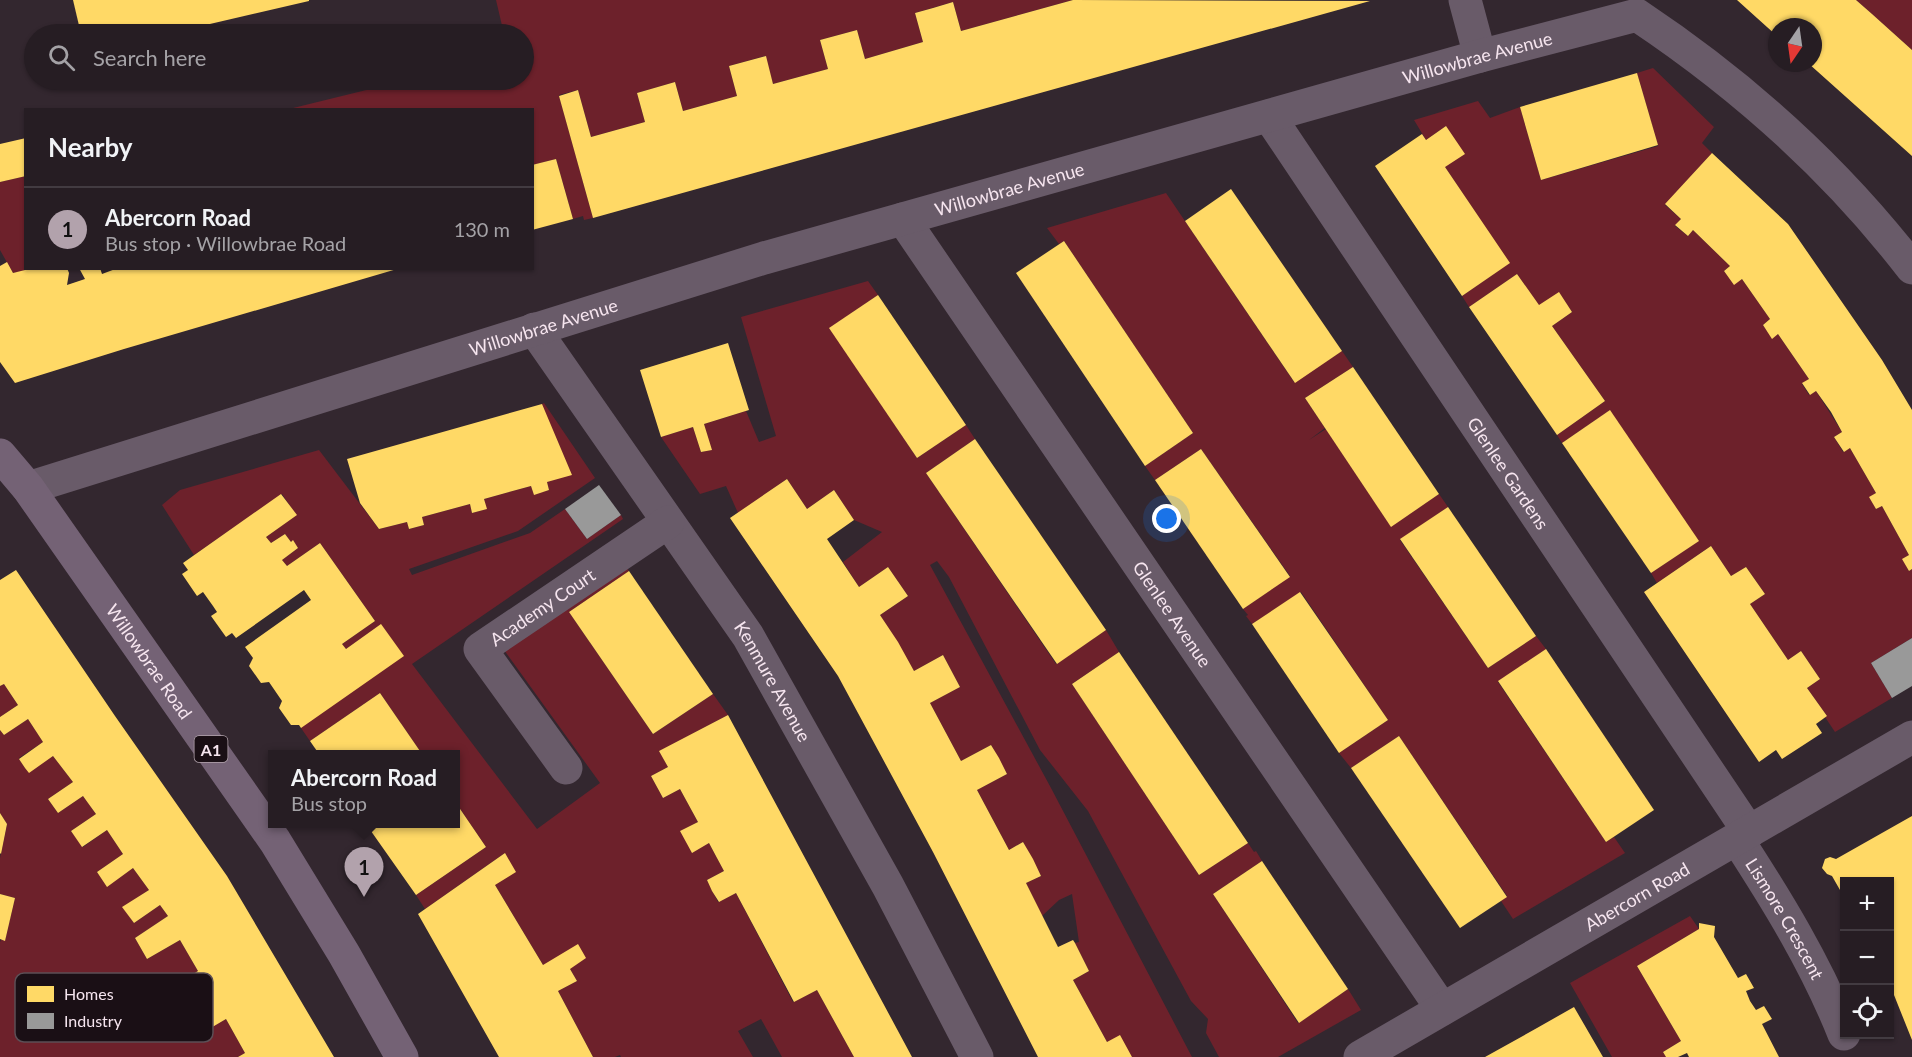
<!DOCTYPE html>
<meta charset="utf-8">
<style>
body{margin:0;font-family:Lato,sans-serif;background:#322a30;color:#f1f3f6}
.controls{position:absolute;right:18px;bottom:18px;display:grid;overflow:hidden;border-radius:0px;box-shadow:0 2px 4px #0004}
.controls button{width:54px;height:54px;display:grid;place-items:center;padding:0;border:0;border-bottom:2px solid #423b41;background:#261d23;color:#f1f3f6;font:30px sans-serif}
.compass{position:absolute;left:1768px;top:18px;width:54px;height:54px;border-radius:50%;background:#261d23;box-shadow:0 2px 4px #0004;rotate:193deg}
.you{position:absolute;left:1167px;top:519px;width:21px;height:21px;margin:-15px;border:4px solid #fff;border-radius:50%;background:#1a73e8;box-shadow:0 0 0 9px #1a73e833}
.badge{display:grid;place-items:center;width:39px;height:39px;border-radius:50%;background:#b2a2ac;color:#111;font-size:20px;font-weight:700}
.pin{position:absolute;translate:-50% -50px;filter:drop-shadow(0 2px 3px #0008)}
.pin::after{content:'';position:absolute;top:32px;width:21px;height:18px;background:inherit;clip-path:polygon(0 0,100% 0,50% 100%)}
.popup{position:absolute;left:268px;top:750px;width:192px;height:78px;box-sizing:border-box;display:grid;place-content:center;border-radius:0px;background:#261d23;filter:drop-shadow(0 2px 4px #0005);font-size:20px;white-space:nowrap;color:#a4a2a6}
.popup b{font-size:22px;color:#f1f3f6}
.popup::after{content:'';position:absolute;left:50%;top:100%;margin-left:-12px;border:12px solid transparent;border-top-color:#261d23}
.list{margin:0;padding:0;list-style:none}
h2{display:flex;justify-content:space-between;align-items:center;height:78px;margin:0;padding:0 24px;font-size:26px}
h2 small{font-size:20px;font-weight:400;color:#a4a2a6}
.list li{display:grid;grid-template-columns:39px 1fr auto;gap:18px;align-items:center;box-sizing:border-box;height:84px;padding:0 24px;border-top:2px solid #423b41}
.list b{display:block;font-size:22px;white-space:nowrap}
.list p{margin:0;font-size:20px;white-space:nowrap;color:#a4a2a6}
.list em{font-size:20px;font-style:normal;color:#a4a2a6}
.icon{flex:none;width:33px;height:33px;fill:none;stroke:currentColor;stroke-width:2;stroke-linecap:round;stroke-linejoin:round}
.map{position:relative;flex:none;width:1912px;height:1057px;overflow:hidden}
.search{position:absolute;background:#261d23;box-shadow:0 2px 4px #0004;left:24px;top:24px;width:510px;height:66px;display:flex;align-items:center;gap:15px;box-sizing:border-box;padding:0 21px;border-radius:33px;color:#a4a2a6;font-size:22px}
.panel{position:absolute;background:#261d23;box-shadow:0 2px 4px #0004;left:24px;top:108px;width:510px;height:162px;border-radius:0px}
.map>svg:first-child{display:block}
.green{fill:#6d212b}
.homes{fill:#ffd966}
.industry{fill:#999}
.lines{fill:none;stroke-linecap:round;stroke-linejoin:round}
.minor{stroke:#695b69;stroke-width:33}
.major{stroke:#746275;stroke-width:33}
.labels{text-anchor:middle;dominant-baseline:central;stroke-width:6;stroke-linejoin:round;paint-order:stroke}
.shield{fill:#1a0f15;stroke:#b4a5ae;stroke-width:1.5}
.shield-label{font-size:16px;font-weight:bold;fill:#f6e5ef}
.street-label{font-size:18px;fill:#f6e5ef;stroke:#1a0f15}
.key{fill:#1a0f15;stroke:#5c4f56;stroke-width:1.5}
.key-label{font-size:16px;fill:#f6e5ef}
</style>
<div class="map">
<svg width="1912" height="1057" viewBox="0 0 1912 1057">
<rect width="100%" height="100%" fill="#33272f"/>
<!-- green -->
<g class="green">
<polygon points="496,0 1073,0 961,31 953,2 915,13 923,42 865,59 857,30 820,40 828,69 773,84 765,56 729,66 737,96 683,111 675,82 637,93 645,122 591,137 578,90 559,95 593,218 584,220 583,216 573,219 556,159 533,165 532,110 285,110 407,80 524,80 524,34 504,34"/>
<polygon points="1856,0 1912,0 1912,50"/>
<polygon points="1653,68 1714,127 1702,143 1712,153 1665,205 1681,219 1675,226 1688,236 1693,230 1730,266 1724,271 1734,284 1742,279 1770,319 1763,325 1772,338 1778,334 1809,379 1802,384 1809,395 1816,391 1842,432 1834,437 1843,452 1850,448 1876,493 1870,497 1876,509 1882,506 1909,555 1903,559 1909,571 1912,569 1912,638 1871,663 1892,698 1835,732 1825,717 1827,716 1807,688 1820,679 1801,651 1788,660 1750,604 1765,594 1746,567 1731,576 1711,546 1657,583 1651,573 1698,541 1609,411 1562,443 1557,435 1605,401 1552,326 1572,312 1559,293 1539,306 1517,274 1469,307 1462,296 1509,263 1445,167 1446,126 1426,140 1414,120 1478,101 1490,118 1520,107 1541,180 1658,146 1637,73"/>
<polygon points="25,176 26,268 33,269 13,273 0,250 0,182"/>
<polygon points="1166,193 1294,382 1342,351 1353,367 1305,398 1325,428 1309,440 1326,429 1391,526 1439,494 1448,507 1400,540 1488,668 1536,636 1546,649 1498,682 1606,842 1614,837 1625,853 1513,919 1501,901 1507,896 1399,736 1351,768 1339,753 1388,720 1301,592 1252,624 1246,616 1248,615 1243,609 1290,576 1201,449 1155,480 1145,466 1193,433 1064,241 1059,244 1047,228"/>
<polygon points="868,281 878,295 830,328 917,458 966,425 975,439 926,473 1056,664 1106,630 1119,652 1072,684 1199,875 1248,843 1254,852 1256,851 1262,861 1213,894 1298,1023 1348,989 1361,1010 1278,1057 1219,1057 1206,1033 1208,1019 1191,1001 1088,811 1040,750 949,577 937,561 930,565 1051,788 1192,1057 1132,1057 1107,1042 1073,980 1089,971 1075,943 1079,942 1072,894 1059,900 1042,916 1026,883 1041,876 1023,842 1009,850 977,790 1007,774 991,745 961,761 930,703 960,687 943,655 914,671 880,615 908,596 888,567 859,587 843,562 882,532 854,520 834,490 807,509 787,479 738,513 726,486 700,494 661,437 693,427 701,452 711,450 704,424 746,411 759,442 776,436 741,317"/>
<polygon points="544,403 595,478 518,531 409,569 412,575 530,533 565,509 587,539 621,515 623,519 412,664 537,829 600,783 504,650 625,566 629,571 569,612 653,734 713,694 728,715 660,751 668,767 651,776 663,798 680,789 698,822 681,831 692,852 709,843 724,871 707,880 718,902 736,893 793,1002 817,990 854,1057 782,1057 761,1019 738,1031 753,1057 621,1057 620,1055 615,1057 593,1057 558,991 577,981 570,969 543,965 495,885 505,853 425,909 416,895 486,847 456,803 455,754 422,754 380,693 310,741 301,728 381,625 346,649 342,644 375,621 320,543 287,566 282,560 298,548 293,541 291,542 285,534 271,543 266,537 296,515 282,494 194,555 162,505 180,490 319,450 379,529 407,522 409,529 424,525 422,517 470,504 472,513 486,509 484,499 531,486 534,494 549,490 547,482 542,404"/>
<polygon points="4,684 18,705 0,717 0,686"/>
<polygon points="28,719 43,742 19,758 25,768 53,756 73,782 48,799 58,813 83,796 96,814 71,831 83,847 107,830 123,854 97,872 107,886 133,868 149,890 123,907 134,923 160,905 168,916 135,938 147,959 180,940 198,971 165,991 192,1038 226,1019 245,1053 238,1057 0,1057 0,942 1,940 5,940 15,898 0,894 0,858 7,824 0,813 0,730 4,735"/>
<polygon points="1690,916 1699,929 1637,966 1681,1041 1663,1052 1666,1057 1612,1057 1570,983"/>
</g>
<!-- homes -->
<g class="homes">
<polygon points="73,0 309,0 309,1 167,34 81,34"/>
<polygon points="1073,0 1370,1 593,218 559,96 578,90 591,137 645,122 637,93 675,82 683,111 737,96 729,66 766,56 773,84 828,69 820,40 857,30 865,59 923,42 915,13 933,8 953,2 961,31"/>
<polygon points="1737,0 1856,0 1872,14 1912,50 1912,156 1808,63 1813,63 1813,27 1777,27 1777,36"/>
<polygon points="1637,73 1658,145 1541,180 1520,107"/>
<polygon points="1446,126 1465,154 1445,167 1510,263 1462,296 1375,166 1422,134 1426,140"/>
<polygon points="26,138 26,176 0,182 0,144"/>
<polygon points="1712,153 1788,224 1882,360 1912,410 1912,569 1909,571 1902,559 1909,555 1882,506 1876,509 1869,497 1876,493 1850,448 1844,452 1834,437 1842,432 1831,412 1816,391 1810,395 1802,383 1809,379 1778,334 1772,339 1763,325 1770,319 1742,279 1734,285 1724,271 1730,266 1693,230 1688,236 1675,225 1681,219 1665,204"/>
<polygon points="556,159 573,219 532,230 532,165"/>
<polygon points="1231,189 1342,351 1295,383 1185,221"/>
<polygon points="1064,241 1193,433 1145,466 1016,273"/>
<polygon points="7,262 13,273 33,268 67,268 69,273 67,285 85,279 79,268 100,268 102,274 118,268 397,269 124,349 15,383 0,362 0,266"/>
<polygon points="1517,274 1539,305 1559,292 1572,312 1552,326 1605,401 1557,435 1469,307"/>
<polygon points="878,295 966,425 917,458 829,328"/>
<polygon points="728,343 749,410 704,424 712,450 701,452 693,427 661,437 640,370"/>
<polygon points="1353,367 1439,494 1391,527 1305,398"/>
<polygon points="542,404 572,475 547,482 549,490 534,495 531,486 484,499 487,509 472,513 470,504 422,517 424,525 409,529 407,522 379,529 360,503 347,459"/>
<polygon points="1610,410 1699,541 1651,573 1562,443"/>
<polygon points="975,439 1106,630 1057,664 926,473"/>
<polygon points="1201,449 1290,577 1243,609 1155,480"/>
<polygon points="787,479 807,509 834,490 854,520 827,539 859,587 888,567 908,596 880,615 898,642 914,671 943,655 960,687 930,703 961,761 991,745 999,758 1007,774 977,790 1009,850 1023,842 1033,859 1041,876 1026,883 1058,947 1073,940 1075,943 1089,971 1073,980 1107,1042 1120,1035 1132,1057 1038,1057 933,852 838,676 730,518"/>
<polygon points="281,494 297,515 266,537 271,543 285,534 291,542 293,540 298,548 282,560 287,566 320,543 375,621 342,644 346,649 381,624 404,656 301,728 299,725 291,725 279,708 282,701 269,682 261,683 249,666 253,658 245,647 311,600 304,590 236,638 232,633 226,637 211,616 217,612 213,606 203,592 197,596 182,574 188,570 183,563"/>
<polygon points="1448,507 1536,636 1488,668 1400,539"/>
<polygon points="1711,546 1731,576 1746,567 1765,594 1750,604 1788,660 1801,651 1820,679 1807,688 1827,716 1816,724 1822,733 1782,759 1776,750 1759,762 1644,592"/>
<polygon points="16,570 115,716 227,876 334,1057 238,1057 245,1053 226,1019 192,1039 165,991 198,971 180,940 147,959 135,938 168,916 160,905 134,923 122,907 149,890 133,868 107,887 97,872 123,854 107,830 82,847 71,831 96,814 88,803 83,796 58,813 48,799 73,782 53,756 29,773 25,768 19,759 43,742 28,719 4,735 0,730 0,717 18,705 4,684 0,686 0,580"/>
<polygon points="629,571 713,694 653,734 569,612"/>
<polygon points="1300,592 1388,720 1339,753 1252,624"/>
<polygon points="1546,649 1654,810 1606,842 1498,681"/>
<polygon points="1119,652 1248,843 1199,875 1072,684"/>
<polygon points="380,693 422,754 319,754 310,741"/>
<polygon points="728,715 812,871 912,1057 854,1057 817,990 794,1002 736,893 719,902 712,891 707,880 724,871 717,858 709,843 692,853 680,831 698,822 680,789 663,798 651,776 668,767 659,751"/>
<polygon points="1399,736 1507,897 1460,928 1351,768"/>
<polygon points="456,803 486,847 416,895 366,824 456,824"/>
<polygon points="0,813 7,824 1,854 0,853"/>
<polygon points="1912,816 1912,1040 1890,985 1890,882 1844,882 1844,897 1832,876 1827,874 1822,868 1825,859 1830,857 1836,859"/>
<polygon points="505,853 516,872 495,885 543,965 578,944 586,958 570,969 577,981 558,991 593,1057 499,1057 418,914"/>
<polygon points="1262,861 1348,989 1299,1023 1213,894"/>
<polygon points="0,894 15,898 5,941 0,939"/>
<polygon points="1699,923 1715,926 1714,937 1738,978 1746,974 1754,988 1746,991 1750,1001 1756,1010 1764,1006 1772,1019 1762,1024 1779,1057 1689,1057 1687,1053 1678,1057 1666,1057 1663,1052 1681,1041 1637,966 1699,929"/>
<polygon points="1574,1007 1603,1057 1485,1057 1537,1028"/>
</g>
<!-- industry -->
<g class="industry">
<polygon points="599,485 621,515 587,539 565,509"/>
<polygon points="1912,638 1912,686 1892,698 1871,663"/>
</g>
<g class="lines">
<!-- minor -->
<g class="minor">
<polyline points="1465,0 1480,56"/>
<path id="s1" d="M 1269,116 L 1749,832"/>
<path id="s2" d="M 903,219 L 1442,1009"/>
<path id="s3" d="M 534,329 L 748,636 L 888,886 L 977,1057"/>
<path id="s4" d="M 28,488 L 764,258 L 1480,56 L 1637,15 C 1742,85 1835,168 1912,268"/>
<path id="s5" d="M 566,768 L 480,649 L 668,522"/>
<path id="s6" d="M 1737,839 C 1778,902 1816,964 1844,1034"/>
<path id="s7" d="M 1360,1057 L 1912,737"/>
</g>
<!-- major -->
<path class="major" id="s8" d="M 0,455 L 28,488 L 275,841 L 344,954 L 402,1057"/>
</g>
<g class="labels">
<!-- shield labels -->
<rect class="shield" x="194.5" y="736" width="33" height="26" rx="4.5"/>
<g class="shield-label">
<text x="211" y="749">A1</text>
</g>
<!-- street labels -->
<g class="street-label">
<text stroke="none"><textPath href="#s4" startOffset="1512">Willowbrae Avenue</textPath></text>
<text stroke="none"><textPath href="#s4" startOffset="1026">Willowbrae Avenue</textPath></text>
<text stroke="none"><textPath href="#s4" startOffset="540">Willowbrae Avenue</textPath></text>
<text stroke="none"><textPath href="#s1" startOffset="430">Glenlee Gardens</textPath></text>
<text stroke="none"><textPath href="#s5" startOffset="222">Academy Court</textPath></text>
<text stroke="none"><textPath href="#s2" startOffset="478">Glenlee Avenue</textPath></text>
<text stroke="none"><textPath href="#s8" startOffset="255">Willowbrae Road</textPath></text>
<text stroke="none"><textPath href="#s3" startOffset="426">Kenmure Avenue</textPath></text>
<text stroke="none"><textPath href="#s7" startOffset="320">Abercorn Road</textPath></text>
<text stroke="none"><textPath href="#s6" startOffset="93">Lismore Crescent</textPath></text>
</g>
</g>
<!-- legend -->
<rect x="15" y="973" width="198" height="69" rx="9" class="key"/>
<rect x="27" y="986" width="27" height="16" fill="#ffd966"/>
<rect x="27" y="1013" width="27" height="16" fill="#999"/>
<g class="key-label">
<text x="64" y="1000">Homes</text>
<text x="64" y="1027">Industry</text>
</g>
</svg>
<div class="controls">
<button>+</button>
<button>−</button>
<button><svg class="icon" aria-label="locate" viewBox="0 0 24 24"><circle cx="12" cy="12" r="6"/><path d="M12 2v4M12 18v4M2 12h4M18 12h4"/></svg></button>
</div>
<svg class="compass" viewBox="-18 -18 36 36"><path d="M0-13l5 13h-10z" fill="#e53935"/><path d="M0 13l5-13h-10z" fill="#a4a2a6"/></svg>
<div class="you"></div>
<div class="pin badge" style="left:364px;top:897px">1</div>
<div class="popup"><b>Abercorn Road</b>Bus stop</div>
<div class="search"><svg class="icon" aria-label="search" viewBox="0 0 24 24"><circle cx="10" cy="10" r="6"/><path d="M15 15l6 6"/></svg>Search here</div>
<section class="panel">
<h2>Nearby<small></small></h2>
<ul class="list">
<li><span class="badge">1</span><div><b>Abercorn Road</b><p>Bus stop · Willowbrae Road</p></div><em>130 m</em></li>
</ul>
</section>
</div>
